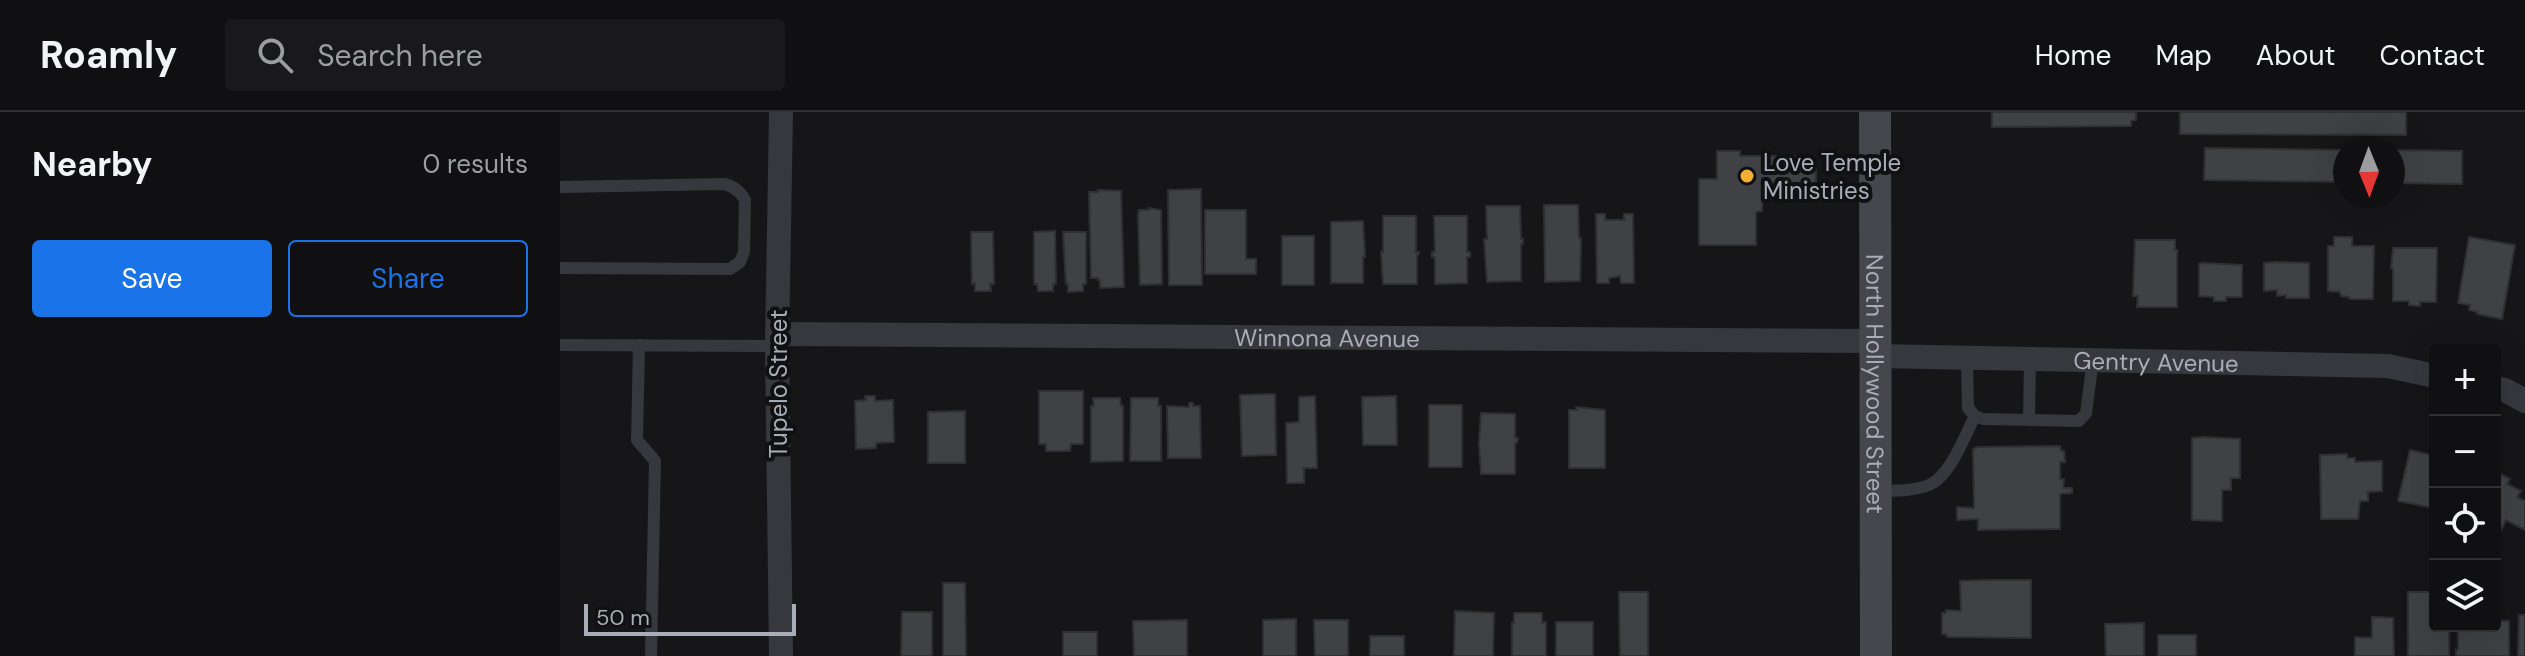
<!DOCTYPE html>
<meta charset="utf-8">
<style>
body{margin:0;font-family:"DM Sans",sans-serif;background:#19191b;color:#f1f3f6}
.controls{position:absolute;right:24px;bottom:24px;display:grid;overflow:hidden;border-radius:8px;box-shadow:0 8px 32px #0002}
.controls button{width:72px;height:72px;display:grid;place-items:center;padding:0;border:0;border-bottom:2px solid #303032;background:#101012;color:#f1f3f6;font:40px sans-serif}
.compass{position:absolute;left:1773px;top:24px;width:72px;height:72px;border-radius:50%;background:#101012;box-shadow:0 8px 32px #0002;rotate:179deg}
.scale{position:absolute;left:24px;bottom:20px;width:212px;box-sizing:border-box;padding-left:8px;border:4px solid #a8adb8;border-top:0;font-size:22px;line-height:28px;white-space:nowrap;color:#a8adb8;-webkit-text-stroke:6px #111113;paint-order:stroke}
.list{margin:0;padding:0;list-style:none}
h2{display:flex;justify-content:space-between;align-items:center;height:104px;margin:0;padding:0 32px;font-size:34px}
h2 small{font-size:26px;font-weight:400;color:#9c9d9f}
.actions{display:flex;gap:16px;padding:24px 32px}
.actions a{flex:1;padding:18px 0;border:2px solid #1a73e8;border-radius:8px;text-align:center;font-size:28px;color:#1a73e8}
.actions .main{background:#1a73e8;color:#fff}
.icon{flex:none;width:44px;height:44px;fill:none;stroke:currentColor;stroke-width:2;stroke-linecap:round;stroke-linejoin:round}
.map{position:relative;flex:none;width:1965px;height:544px;overflow:hidden}
header{display:flex;align-items:center;gap:48px;box-sizing:border-box;height:112px;padding:0 40px;background:#101012;border-bottom:2px solid #303032}
header strong{font-size:38px}
nav{display:flex;gap:44px;margin-inline-start:auto;font-size:28px}
.search{width:560px;height:72px;background:#19191b;display:flex;align-items:center;gap:20px;box-sizing:border-box;padding:0 28px;border-radius:8px;color:#9c9d9f;font-size:30px}
main{display:flex}
aside{flex:1;background:#101012}
.map>svg:first-child{display:block}
.building{fill:#404145;stroke:#303034;stroke-width:2}
.lines{fill:none;stroke-linecap:round;stroke-linejoin:round}
.service{stroke:#37383d;stroke-width:12}
.minor{stroke:#37383d;stroke-width:24}
.secondary{stroke:#45474d;stroke-width:32}
.poi-dot{fill:#f2b134;stroke:#111113;stroke-width:3}
.labels{text-anchor:middle;dominant-baseline:central;stroke-width:8;stroke-linejoin:round;paint-order:stroke}
.poi-label{font-size:24px;fill:#a8adb8;stroke:#111113;text-anchor:start}
.street-label{font-size:24px;fill:#a8adb8;stroke:#111113}
</style>
<header>
<strong>Roamly</strong>
<div class="search"><svg class="icon" aria-label="search" viewBox="0 0 24 24"><circle cx="10" cy="10" r="6"/><path d="M15 15l6 6"/></svg>Search here</div>
<nav><a>Home</a><a>Map</a><a>About</a><a>Contact</a></nav>
</header>
<main>
<aside>
<h2>Nearby<small>0 results</small></h2>
<ul class="list">
</ul>
<div class="actions"><a class="main">Save</a><a>Share</a></div>
</aside>
<div class="map">
<svg width="1965" height="544" viewBox="0 0 1965 544">
<rect width="100%" height="100%" fill="#161618"/>
<!-- building -->
<g class="building">
<polygon points="1432,0 1576,0 1576,8 1571,9 1571,14 1432,15"/>
<polygon points="1620,0 1846,0 1846,23 1620,22"/>
<polygon points="1645,36 1785,38 1785,70 1644,68"/>
<polygon points="1833,38 1902,39 1902,72 1833,71"/>
<polygon points="1157,39 1180,39 1180,44 1247,44 1247,53 1256,53 1256,73 1247,73 1247,81 1203,81 1202,99 1196,100 1196,133 1139,133 1139,67 1157,67"/>
<polygon points="641,77 642,173 609,173 608,78"/>
<polygon points="538,78 561,79 564,175 540,176 540,168 538,168 538,166 531,166 529,80 538,80"/>
<polygon points="984,93 1018,93 1019,126 1021,126 1020,169 985,170"/>
<polygon points="926,94 960,94 961,127 963,127 963,132 961,132 961,169 927,170 924,127 927,127"/>
<polygon points="589,96 601,98 602,172 580,173 578,104 579,98 589,98"/>
<polygon points="645,98 686,98 686,147 696,147 696,162 645,162"/>
<polygon points="1036,102 1045,102 1045,108 1064,108 1064,102 1073,102 1074,171 1061,171 1060,164 1049,166 1049,171 1037,171"/>
<polygon points="823,104 856,104 856,140 859,140 857,145 857,172 823,172 821,140 823,140"/>
<polygon points="874,104 907,104 907,140 910,140 910,145 907,145 907,171 875,172 875,145 872,145 872,140 875,140"/>
<polygon points="803,109 805,145 803,145 803,171 771,171 771,110"/>
<polygon points="495,119 496,172 493,172 493,179 478,179 477,172 474,172 474,120"/>
<polygon points="411,120 433,120 434,172 430,172 431,179 415,179 415,171 412,172"/>
<polygon points="503,120 526,120 526,172 523,172 523,179 508,180 508,172 506,172"/>
<rect x="722" y="124" width="32" height="49"/>
<polygon points="1774,125 1792,125 1792,134 1814,134 1813,187 1789,187 1789,185 1781,184 1780,180 1768,179 1768,134 1774,134"/>
<polygon points="1909,125 1955,133 1942,207 1917,202 1918,200 1909,198 1910,193 1898,191"/>
<polygon points="1575,128 1615,128 1615,138 1617,138 1617,195 1577,195 1578,184 1573,184"/>
<polygon points="1833,136 1877,136 1876,190 1860,190 1860,194 1849,193 1849,189 1833,189 1833,156 1831,156"/>
<polygon points="1717,150 1749,151 1749,186 1726,186 1726,183 1717,184 1717,178 1704,179 1704,151"/>
<polygon points="1643,151 1682,153 1682,185 1666,185 1666,189 1654,189 1654,185 1639,184 1639,152"/>
<polygon points="479,279 523,279 523,332 511,332 510,339 486,339 486,332 479,332"/>
<polygon points="715,282 716,343 682,344 680,283"/>
<polygon points="305,284 315,284 315,289 333,288 334,330 316,331 316,336 296,337 295,289 306,288"/>
<polygon points="755,284 757,356 744,356 744,371 727,371 726,311 739,310 739,285"/>
<polygon points="836,284 837,333 803,333 802,285"/>
<polygon points="533,286 560,286 561,294 563,294 563,349 531,350 531,294 534,294"/>
<polygon points="571,286 598,286 598,294 601,294 601,349 570,349"/>
<polygon points="629,291 633,291 633,294 640,294 641,346 608,346 607,294 629,295"/>
<rect x="869" y="293" width="33" height="62"/>
<polygon points="1016,295 1045,298 1045,356 1009,356 1009,298 1017,298"/>
<polygon points="405,299 405,351 368,351 368,300"/>
<polygon points="921,301 955,302 955,326 958,326 957,331 955,331 955,362 921,362 919,332"/>
<polygon points="1644,325 1680,327 1680,366 1671,366 1671,378 1662,378 1662,409 1632,408 1632,326"/>
<polygon points="1500,334 1501,339 1504,339 1505,350 1500,350 1500,367 1504,367 1503,376 1512,376 1512,381 1500,382 1500,417 1418,418 1418,407 1397,408 1397,395 1414,396 1413,337 1418,335"/>
<polygon points="1850,338 1872,343 1871,346 1875,347 1874,396 1838,389"/>
<polygon points="1787,342 1787,346 1795,346 1795,350 1822,349 1822,379 1808,380 1808,389 1800,389 1798,407 1761,407 1760,343"/>
<polygon points="1940,362 1950,367 1947,372 1961,379 1957,385 1965,389 1965,418 1946,408 1939,422 1935,420 1935,364 1938,366"/>
<polygon points="1426,468 1471,468 1471,526 1387,525 1386,522 1382,522 1382,501 1386,501 1386,498 1401,499 1400,469"/>
<polygon points="383,471 405,471 406,544 383,544"/>
<polygon points="1059,480 1088,480 1088,544 1060,544"/>
<polygon points="1848,480 1875,480 1875,514 1889,514 1889,544 1848,544"/>
<polygon points="895,499 934,501 933,544 894,544"/>
<polygon points="342,500 372,500 372,544 341,544"/>
<polygon points="954,501 982,501 982,511 986,510 986,544 952,544 952,511 954,511"/>
<polygon points="1959,503 1965,503 1965,544 1958,544"/>
<polygon points="1812,505 1833,506 1834,544 1795,544 1795,525 1812,526"/>
<polygon points="736,507 736,544 703,544 703,508"/>
<polygon points="627,508 627,544 574,544 573,509"/>
<polygon points="754,508 788,508 788,544 755,544"/>
<polygon points="1935,509 1949,509 1949,544 1896,544 1896,538 1898,538 1898,514 1935,514"/>
<rect x="996" y="510" width="37" height="34"/>
<polygon points="1584,511 1584,544 1546,544 1545,512"/>
<rect x="503" y="520" width="34" height="24"/>
<rect x="1598" y="523" width="38" height="21"/>
<rect x="810" y="524" width="34" height="20"/>
</g>
<g class="lines">
<!-- service -->
<g class="service">
<path d="M 0,75 L 164,72 C 174,74 180,79 185,88 L 184,140 L 180,150 L 170,157 L 0,156"/>
<polyline points="0,233 217,234"/>
<polyline points="79,233 77,328 95,349 91,544"/>
<polyline points="1407,246 1408,296 1415,304 1423,307 1519,309 1526,301 1533,248"/>
<polyline points="1469,308 1470,247"/>
<path d="M 1318,379 C 1334,379 1354,379 1369,373 C 1390,365 1405,323 1415,304"/>
</g>
<!-- minor -->
<g class="minor">
<path id="s1" d="M 217,222 L 1316,229"/>
<path id="s2" d="M 1316,244 L 1828,254 L 1875,264"/>
<polyline points="1935,276 1945,278 1965,289"/>
<polyline points="221,544 217,234 221,0"/>
</g>
<!-- secondary -->
<path class="secondary" id="s3" d="M 1315,0 L 1316,544"/>
</g>
<!-- markers -->
<circle class="poi-dot" cx="1187" cy="64" r="8"/>
<g class="labels">
<!-- poi labels -->
<g class="poi-label">
<text x="1203" y="50">Love Temple<tspan x="1203" dy="28">Ministries</tspan></text>
</g>
<!-- street labels -->
<g class="street-label">
<text stroke="none"><textPath href="#s1" startOffset="550">Winnona Avenue</textPath></text>
<text stroke="none"><textPath href="#s2" startOffset="280">Gentry Avenue</textPath></text>
<text transform="translate(218 272) rotate(-90)">Tupelo Street</text>
<text stroke="none"><textPath href="#s3" startOffset="272">North Hollywood Street</textPath></text>
</g>
</g>
</svg>
<div class="controls">
<button>+</button>
<button>−</button>
<button><svg class="icon" aria-label="locate" viewBox="0 0 24 24"><circle cx="12" cy="12" r="6"/><path d="M12 2v4M12 18v4M2 12h4M18 12h4"/></svg></button>
<button><svg class="icon" aria-label="layers" viewBox="0 0 24 24"><path d="M12 4l9 5-9 5-9-5zM3 14l9 5 9-5"/></svg></button>
</div>
<svg class="compass" viewBox="-18 -18 36 36"><path d="M0-13l5 13h-10z" fill="#e53935"/><path d="M0 13l5-13h-10z" fill="#9c9d9f"/></svg>
<div class="scale">50 m</div>
</div>
</main>
